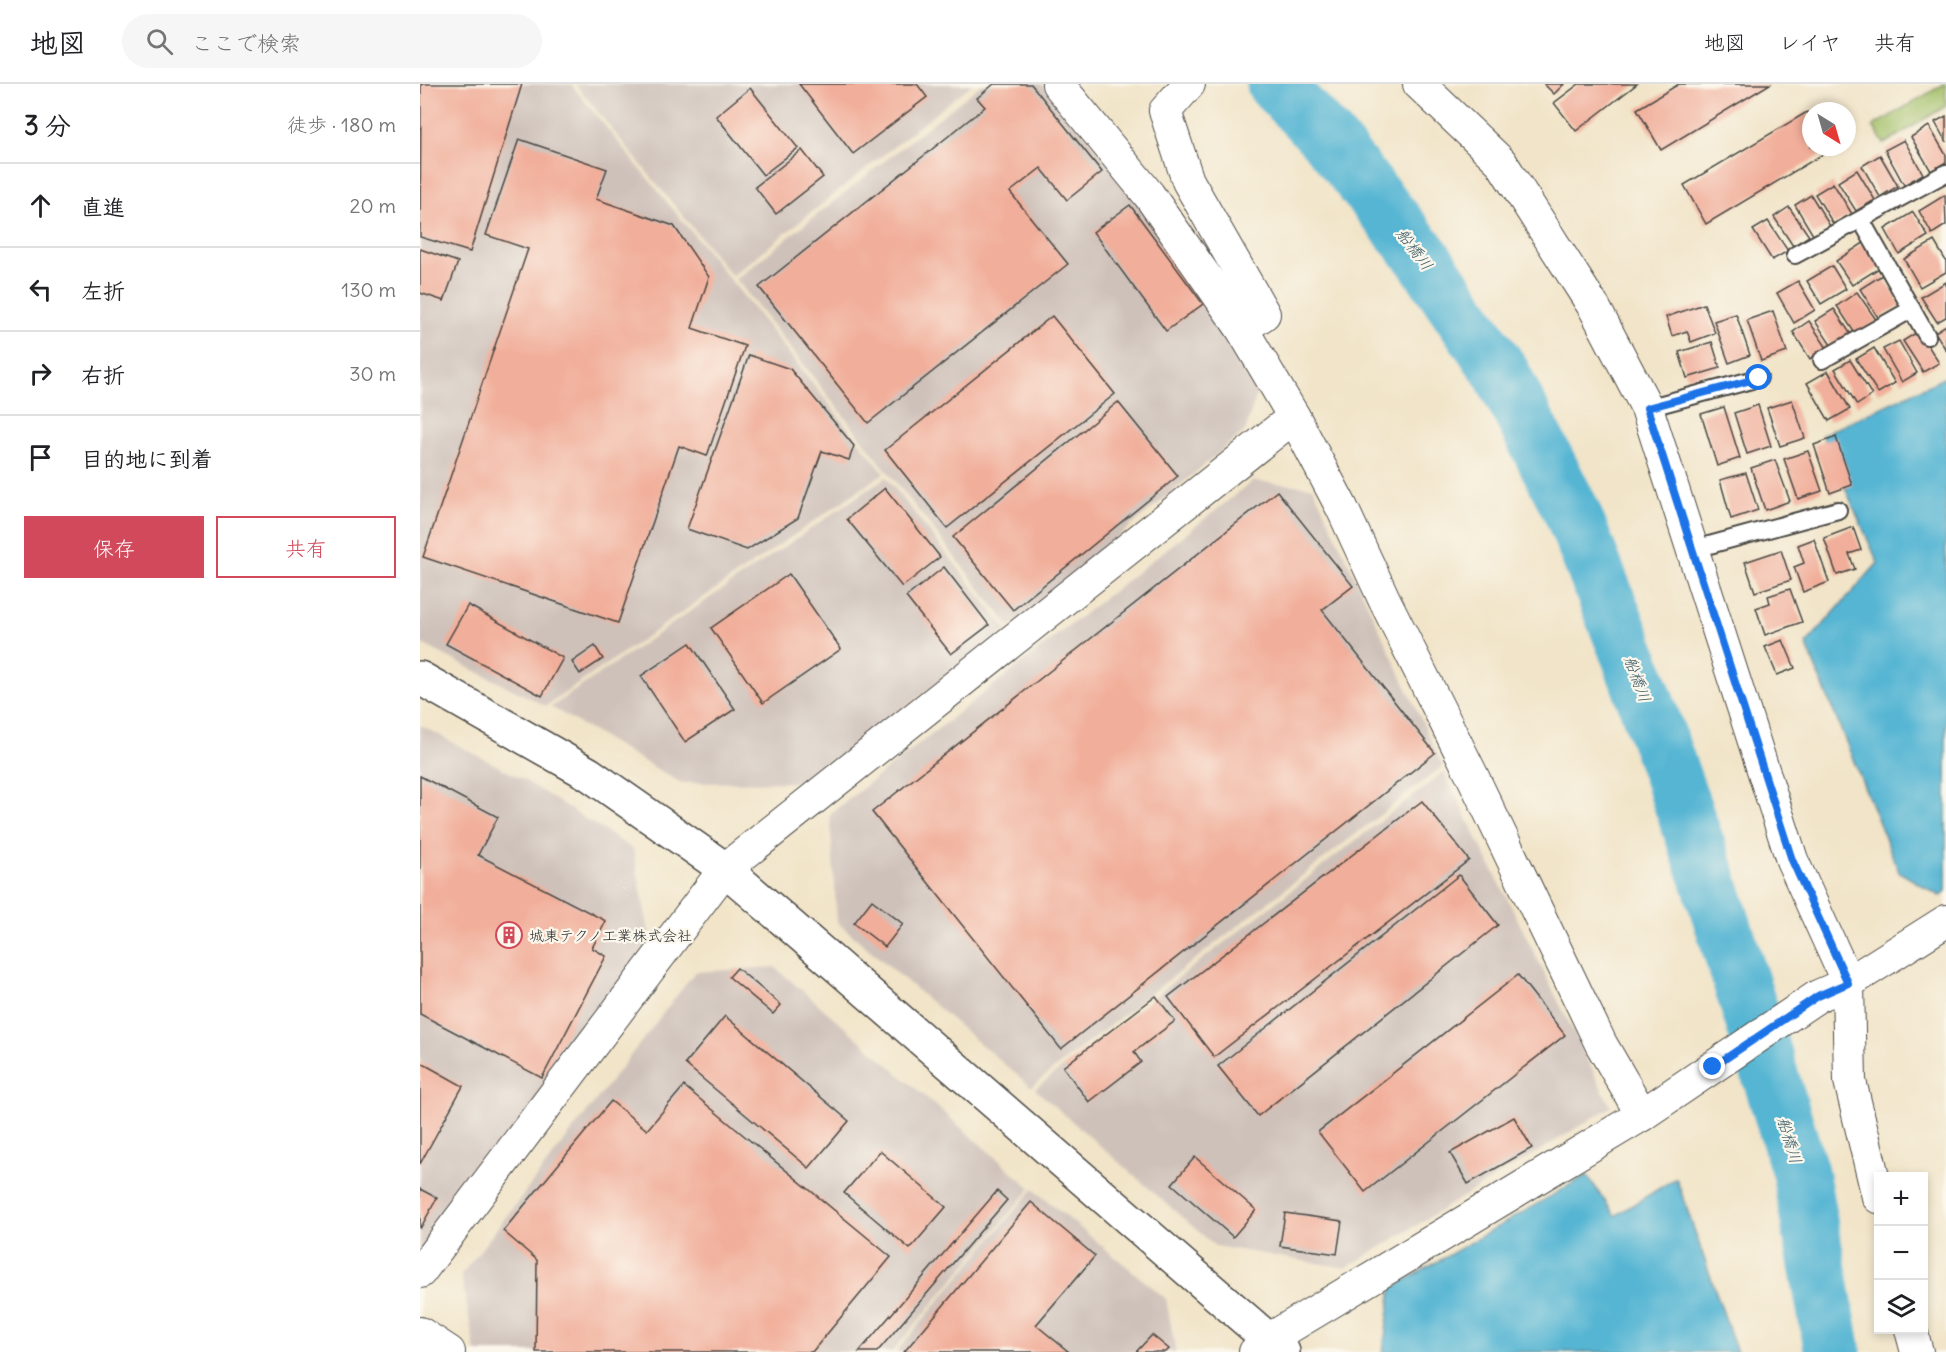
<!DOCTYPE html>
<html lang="ja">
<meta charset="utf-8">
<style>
body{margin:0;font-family:Delius,"Klee One",sans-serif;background:#f6f6f6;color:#202124}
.controls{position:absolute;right:18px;bottom:18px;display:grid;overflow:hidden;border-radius:0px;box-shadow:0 3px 9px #0003}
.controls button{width:54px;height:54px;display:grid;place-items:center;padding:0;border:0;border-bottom:2px solid #e0e0e0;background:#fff;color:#202124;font:30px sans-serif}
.compass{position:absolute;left:1382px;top:18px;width:54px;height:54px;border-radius:50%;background:#fff;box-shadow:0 3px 9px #0003;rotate:143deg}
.stop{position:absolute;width:18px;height:18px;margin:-14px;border:4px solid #1a73e8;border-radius:50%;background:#fff}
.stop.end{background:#1a73e8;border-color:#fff;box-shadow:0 2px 6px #0008}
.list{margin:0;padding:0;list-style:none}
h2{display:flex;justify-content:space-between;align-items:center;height:78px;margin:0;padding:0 24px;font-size:26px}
h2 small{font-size:20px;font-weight:400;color:#757577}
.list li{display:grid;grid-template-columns:39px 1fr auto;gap:18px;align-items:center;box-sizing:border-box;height:84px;padding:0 24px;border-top:2px solid #e0e0e0}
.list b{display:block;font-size:22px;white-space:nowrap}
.list em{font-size:20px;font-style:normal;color:#757577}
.actions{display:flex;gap:12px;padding:18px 24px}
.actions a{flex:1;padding:14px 0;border:2px solid #d1495b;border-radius:0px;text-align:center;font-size:21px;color:#d1495b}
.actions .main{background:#d1495b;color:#fff}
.icon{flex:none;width:33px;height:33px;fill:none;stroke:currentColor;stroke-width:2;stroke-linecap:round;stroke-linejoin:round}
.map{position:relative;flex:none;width:1526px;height:1268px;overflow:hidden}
header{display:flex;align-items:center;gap:36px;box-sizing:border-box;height:84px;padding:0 30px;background:#fff;border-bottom:2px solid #e0e0e0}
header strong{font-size:28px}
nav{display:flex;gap:33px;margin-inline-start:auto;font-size:21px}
.search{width:420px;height:54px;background:#f6f6f6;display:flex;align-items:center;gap:15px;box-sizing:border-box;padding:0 21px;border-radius:33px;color:#757577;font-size:22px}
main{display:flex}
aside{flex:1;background:#fff}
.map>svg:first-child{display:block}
.industrial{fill:#cec1ba}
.green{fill:#a2bf67;stroke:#667549;stroke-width:1.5}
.water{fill:#55b5d3;stroke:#40707f;stroke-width:1.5}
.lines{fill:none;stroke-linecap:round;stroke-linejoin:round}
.river{stroke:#55b5d3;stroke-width:57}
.building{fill:#f1ae9a}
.service-casing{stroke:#494743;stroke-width:20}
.minor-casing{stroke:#494743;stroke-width:34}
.tertiary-casing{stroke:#494743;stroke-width:36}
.service{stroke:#fff;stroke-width:16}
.minor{stroke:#fff;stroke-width:32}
.tertiary{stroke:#fff;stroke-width:33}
.route{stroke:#1a73e8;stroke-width:8}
.labels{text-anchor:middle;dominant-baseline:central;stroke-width:4.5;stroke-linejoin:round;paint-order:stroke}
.poi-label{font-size:15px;fill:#2b2b2b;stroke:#fbf7ec;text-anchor:start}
.water-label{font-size:16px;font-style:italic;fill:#3a5b66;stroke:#fbf7ec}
</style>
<header>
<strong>地図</strong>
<div class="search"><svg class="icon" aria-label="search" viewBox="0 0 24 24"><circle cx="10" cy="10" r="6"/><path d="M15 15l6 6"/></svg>ここで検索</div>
<nav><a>地図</a><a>レイヤ</a><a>共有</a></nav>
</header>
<main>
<aside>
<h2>3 分<small>徒歩 · 180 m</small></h2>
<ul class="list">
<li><svg class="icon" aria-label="ahead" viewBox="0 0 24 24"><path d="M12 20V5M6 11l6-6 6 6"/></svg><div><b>直進</b></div><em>20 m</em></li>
<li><svg class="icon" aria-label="left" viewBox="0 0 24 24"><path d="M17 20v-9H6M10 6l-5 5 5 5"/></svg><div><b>左折</b></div><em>130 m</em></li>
<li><svg class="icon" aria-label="right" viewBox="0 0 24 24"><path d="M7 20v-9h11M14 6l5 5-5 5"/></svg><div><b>右折</b></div><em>30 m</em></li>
<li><svg class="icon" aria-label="arrive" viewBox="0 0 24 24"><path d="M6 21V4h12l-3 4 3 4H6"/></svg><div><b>目的地に到着</b></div></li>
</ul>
<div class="actions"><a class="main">保存</a><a>共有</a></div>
</aside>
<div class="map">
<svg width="1526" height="1268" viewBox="0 0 1526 1268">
<rect width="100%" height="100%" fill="#fbf7ec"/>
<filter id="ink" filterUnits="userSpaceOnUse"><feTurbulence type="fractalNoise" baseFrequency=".0167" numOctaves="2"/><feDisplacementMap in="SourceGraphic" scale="12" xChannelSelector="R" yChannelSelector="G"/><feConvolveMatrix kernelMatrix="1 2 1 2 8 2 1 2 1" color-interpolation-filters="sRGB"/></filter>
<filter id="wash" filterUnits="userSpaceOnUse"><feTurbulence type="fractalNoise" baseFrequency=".008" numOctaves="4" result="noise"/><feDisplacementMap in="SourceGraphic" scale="24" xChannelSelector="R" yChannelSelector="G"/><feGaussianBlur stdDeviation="1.35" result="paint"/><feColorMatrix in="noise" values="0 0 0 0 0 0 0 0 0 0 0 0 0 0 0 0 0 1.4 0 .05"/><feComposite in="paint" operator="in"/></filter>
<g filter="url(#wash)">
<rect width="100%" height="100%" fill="#f1e4c8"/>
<!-- industrial -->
<g class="industrial">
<polygon points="0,0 151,0 309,194 464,389 126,622 0,559"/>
<polygon points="155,0 552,0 312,192"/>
<polygon points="562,0 622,0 723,119 842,293 825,347 590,543 316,195"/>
<polygon points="466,393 587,546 388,698 261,699 131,623"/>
<polygon points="833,397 893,403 1023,682 611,1003 417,838 410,730"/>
<polygon points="0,641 104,696 213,765 232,864 0,1172"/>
<polygon points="1024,688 1191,1023 926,1184 795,1162 615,1005"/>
<polygon points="355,883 611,1104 472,1268 58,1268 55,1266 41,1191 275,888"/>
<polygon points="613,1105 746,1215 756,1268 476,1268"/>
</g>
<!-- green -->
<polygon class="green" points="1524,0 1526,0 1526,22 1464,60 1453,42"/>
<!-- water -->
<g class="water">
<polygon points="1526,293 1526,808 1520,812 1479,788 1386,560 1458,479 1402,351"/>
<polygon points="1167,1091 1195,1132 1256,1094 1317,1268 963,1268 972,1204"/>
</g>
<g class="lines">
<!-- river -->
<polyline class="river" points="855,0 909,56 1002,172 1081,288 1152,428 1211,576 1289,796 1334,939 1380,1088 1413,1268"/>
</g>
<g id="blocks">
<!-- building -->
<g class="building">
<polygon points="1,0 102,0 50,168 0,153"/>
<polygon points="379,0 497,0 507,13 433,70"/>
<polygon points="574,0 611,0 682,88 647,116 621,84 590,108 648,180 448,339 339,203 565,23 557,14"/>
<polygon points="1124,0 1144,0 1134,10"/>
<polygon points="1159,0 1217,0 1156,47 1134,19"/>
<polygon points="1259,0 1350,0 1241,66 1217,25"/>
<polygon points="330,4 378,64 343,91 296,32"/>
<polygon points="1387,28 1391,34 1391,63 1408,63 1410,66 1286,140 1264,101"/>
<polygon points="1526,32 1526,58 1515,38"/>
<polygon points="1509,42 1526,71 1526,78 1511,87 1491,53"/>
<polygon points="99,55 187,85 176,115 254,142 289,193 272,244 325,262 287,372 259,362 198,539 3,473 108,165 66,151"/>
<polygon points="1484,56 1503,90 1484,101 1465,66"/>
<polygon points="382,66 403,93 356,130 335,103"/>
<polygon points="1460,71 1478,102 1460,113 1442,82"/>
<polygon points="1437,86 1455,116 1436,127 1418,98"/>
<polygon points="1413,99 1432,130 1414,141 1395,110"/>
<polygon points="1391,111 1410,142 1393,151 1375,121"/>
<polygon points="1525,111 1526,141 1512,150 1499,127"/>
<polygon points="710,121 783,220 746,247 673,148"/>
<polygon points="1369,123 1389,152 1373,162 1354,133"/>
<polygon points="1493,128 1508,152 1479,170 1465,145"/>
<polygon points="1348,137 1368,167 1352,176 1333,146"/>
<polygon points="1514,157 1526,177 1526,188 1500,203 1484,175"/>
<polygon points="1445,158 1461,183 1432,201 1416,177"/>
<polygon points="0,165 38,178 24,217 0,209"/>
<polygon points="1412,182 1426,205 1401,220 1387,197"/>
<polygon points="1462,191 1481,221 1459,235 1440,205"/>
<polygon points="1378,197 1395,226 1374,239 1357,209"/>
<polygon points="1526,198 1526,233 1517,238 1501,213"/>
<polygon points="1437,208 1457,237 1436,251 1417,222"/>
<polygon points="1284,220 1295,249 1271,258 1267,247 1252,252 1246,233"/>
<polygon points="1414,225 1432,252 1413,264 1395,237"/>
<polygon points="1353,227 1367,268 1341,277 1327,236"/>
<polygon points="1316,230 1330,271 1309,279 1294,237"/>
<polygon points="632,232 695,310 527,444 465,366"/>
<polygon points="1389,237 1407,264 1390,275 1373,248"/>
<polygon points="1526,241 1526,266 1515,248"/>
<polygon points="1499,247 1519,279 1503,288 1483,257"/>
<polygon points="1479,257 1497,289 1482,298 1463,265"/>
<polygon points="1292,258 1300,284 1267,294 1259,268"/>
<polygon points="1454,264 1475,299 1458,309 1436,275"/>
<polygon points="329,271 370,285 434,362 429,376 402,367 378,434 327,466 267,445"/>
<polygon points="1430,276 1452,311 1437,321 1415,285"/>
<polygon points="1408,287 1430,325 1409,337 1387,299"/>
<polygon points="1372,316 1385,354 1360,362 1347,324"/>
<polygon points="698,318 758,392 593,526 533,453"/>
<polygon points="1338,321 1351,362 1327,370 1314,329"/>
<polygon points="1304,323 1320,374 1297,382 1281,330"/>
<polygon points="1416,353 1432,401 1410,409 1394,361"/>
<polygon points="1388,367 1402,407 1378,415 1364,375"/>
<polygon points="1355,376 1370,417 1345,426 1331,384"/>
<polygon points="1326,389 1338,426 1311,435 1300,396"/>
<polygon points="465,404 520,473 482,503 427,435"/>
<polygon points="857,407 933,502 902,526 1015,669 641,965 452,728"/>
<polygon points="1433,443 1441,466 1429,470 1435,485 1417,491 1404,454"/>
<polygon points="1394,455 1409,498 1383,508 1374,483 1384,479 1378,461"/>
<polygon points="1361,466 1371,496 1335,508 1325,478"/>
<polygon points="524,483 569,541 531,570 486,513"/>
<polygon points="369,490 421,565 343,619 291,544"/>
<polygon points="1370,505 1382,538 1345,551 1336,524 1350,519 1348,512"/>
<polygon points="48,521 143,574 122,612 26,560"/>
<polygon points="1363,556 1375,584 1357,591 1345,563"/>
<polygon points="270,559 315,625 265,658 221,592"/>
<polygon points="175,562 183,575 160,590 152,578"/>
<polygon points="0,692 78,733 58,771 186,837 172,864 186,872 122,994 0,930"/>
<polygon points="1002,717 1049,776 794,973 748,913"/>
<polygon points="1039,791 1078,841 838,1032 798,982"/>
<polygon points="452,816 483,840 465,863 434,839"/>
<polygon points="317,884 361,921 353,930 309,893"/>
<polygon points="1098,891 1145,951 945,1108 898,1048"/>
<polygon points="736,912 755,937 714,968 721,978 669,1018 643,983"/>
<polygon points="305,932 429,1037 389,1084 265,980"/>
<polygon points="0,978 43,1002 0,1080"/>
<polygon points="264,1002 471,1173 392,1268 116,1268 117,1176 83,1147 191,1017 227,1046"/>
<polygon points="1094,1033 1112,1064 1048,1100 1030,1069"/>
<polygon points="460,1067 526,1123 490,1165 424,1109"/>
<polygon points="775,1073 836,1126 813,1153 752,1100"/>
<polygon points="0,1105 17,1114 0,1145"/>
<polygon points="577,1107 587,1116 457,1268 439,1268"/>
<polygon points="611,1118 675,1172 616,1241 649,1268 484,1268"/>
<polygon points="865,1129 922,1137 917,1170 860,1162"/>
<polygon points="732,1251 749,1265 746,1268 716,1268"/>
</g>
</g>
</g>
<g filter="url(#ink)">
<use href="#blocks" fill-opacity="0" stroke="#494743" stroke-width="1.5"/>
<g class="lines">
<defs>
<g id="service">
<polyline points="1441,136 1507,252"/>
<polyline points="1375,171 1526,89"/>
<polyline points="1402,276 1492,225"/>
<polyline points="1227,324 1339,294"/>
<polyline points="1271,466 1418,426"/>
</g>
<g id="minor">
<polyline points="638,0 729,111 822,245 874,333 922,424 964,515 1051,689 1181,960 1222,1031"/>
<polyline points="769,0 745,27 768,97 844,230 822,245"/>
<polyline points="999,0 1081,78 1175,225 1227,324 1372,776 1428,899 1430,997 1458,1113"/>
<polyline points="0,1188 305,785 874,333"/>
<polyline points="1491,1246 1497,1268"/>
<polyline points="0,1249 29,1268"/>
<polyline points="835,1268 848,1256 1222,1031 1398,912 1428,899 1526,837"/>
</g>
<polyline id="tertiary" points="0,594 169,690 305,785 863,1268"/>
</defs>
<!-- service casing -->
<use href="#service" class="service-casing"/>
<!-- minor casing -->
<use href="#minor" class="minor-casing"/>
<!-- tertiary casing -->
<use href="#tertiary" class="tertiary-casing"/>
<!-- service -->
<use href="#service" class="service"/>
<!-- minor -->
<use href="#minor" class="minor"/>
<!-- tertiary -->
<use href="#tertiary" class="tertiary"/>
</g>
</g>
<g class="lines" filter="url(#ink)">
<!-- route -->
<polyline class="route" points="1293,983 1398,912 1428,899 1372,776 1227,324 1339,294"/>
</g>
<!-- icons -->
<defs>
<symbol id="building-ring" viewBox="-11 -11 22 22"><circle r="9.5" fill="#fbf7ec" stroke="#d1495b" stroke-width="1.5"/><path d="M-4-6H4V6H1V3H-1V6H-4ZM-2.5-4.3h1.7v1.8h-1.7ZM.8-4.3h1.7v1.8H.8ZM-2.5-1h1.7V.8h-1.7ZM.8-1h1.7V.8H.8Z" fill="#d1495b"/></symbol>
</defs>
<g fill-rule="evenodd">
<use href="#building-ring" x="74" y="836" width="30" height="30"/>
</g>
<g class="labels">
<!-- poi labels -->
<g class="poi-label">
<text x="109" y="851">城東テクノ工業株式会社</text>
</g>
<!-- water labels -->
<g class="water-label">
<text transform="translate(995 165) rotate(53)">船橋川</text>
<text transform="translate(1218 595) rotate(70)">船橋川</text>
<text transform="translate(1370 1056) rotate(73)">船橋川</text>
</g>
</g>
</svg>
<div class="controls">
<button>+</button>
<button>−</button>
<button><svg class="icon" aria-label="layers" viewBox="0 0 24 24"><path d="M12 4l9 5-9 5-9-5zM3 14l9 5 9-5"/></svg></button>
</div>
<svg class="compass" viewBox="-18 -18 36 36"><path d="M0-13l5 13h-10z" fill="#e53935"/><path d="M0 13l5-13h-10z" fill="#757577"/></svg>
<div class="stop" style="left:1339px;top:294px"></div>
<div class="stop end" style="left:1293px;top:983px"></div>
</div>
</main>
